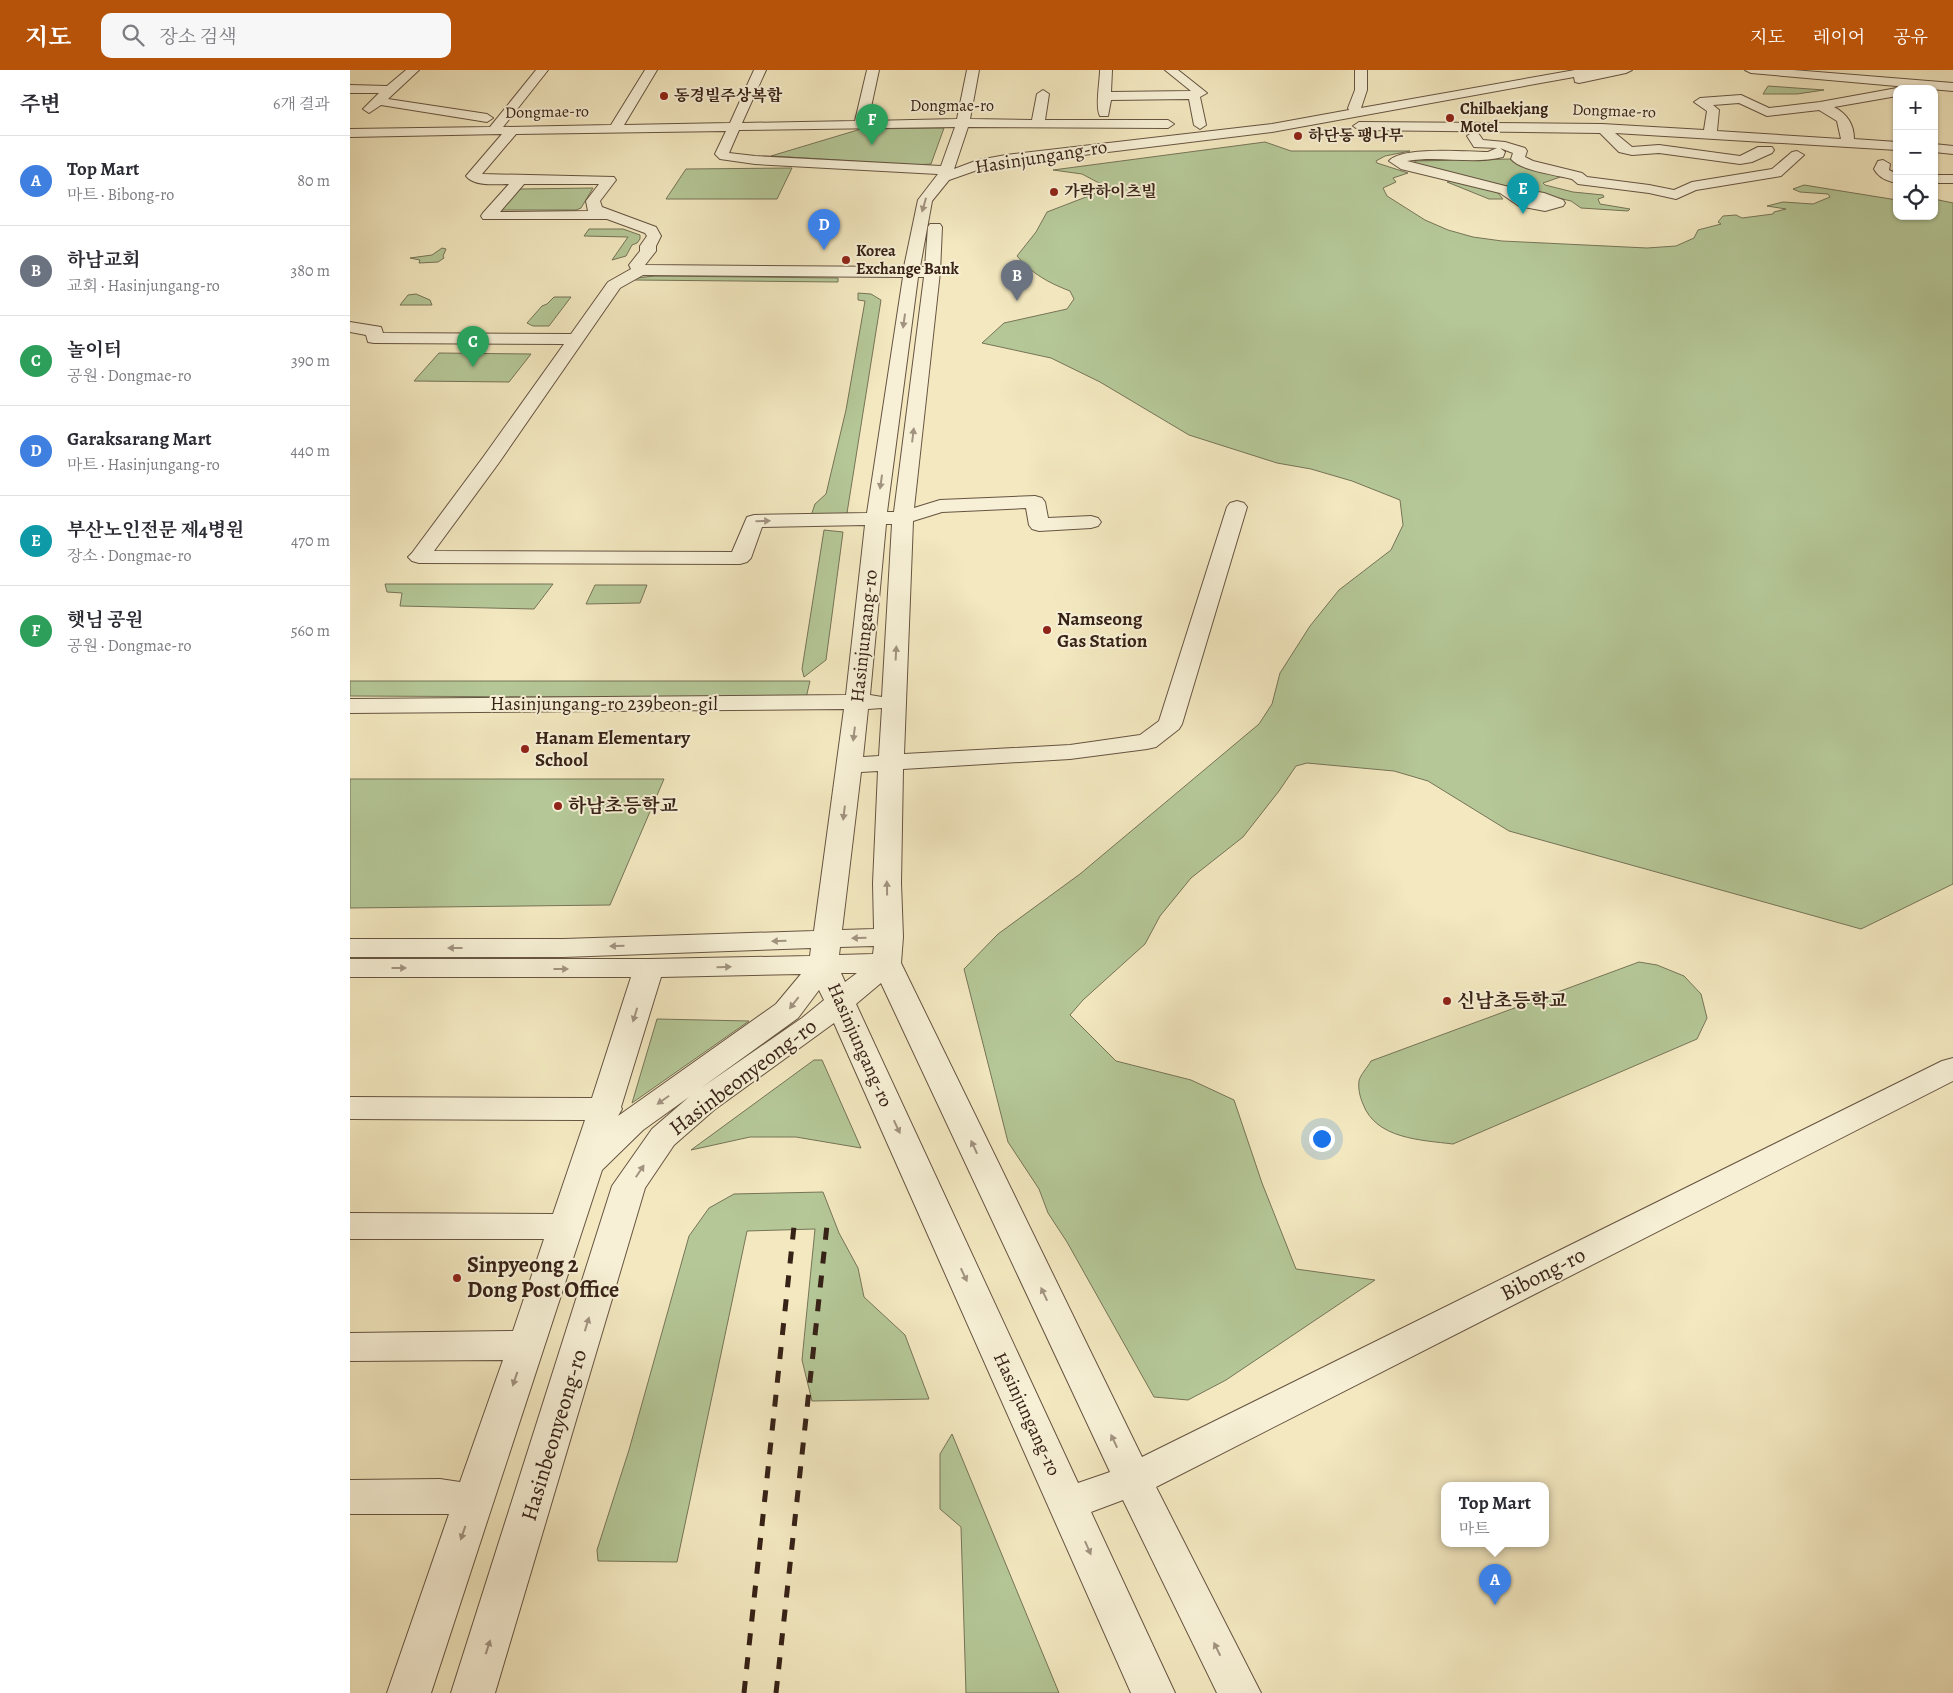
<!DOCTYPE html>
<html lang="ko">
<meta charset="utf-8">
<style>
body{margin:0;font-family:Alegreya,"Noto Serif KR",serif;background:#f7f7f7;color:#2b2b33}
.controls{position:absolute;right:15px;top:15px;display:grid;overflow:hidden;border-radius:10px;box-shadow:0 1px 4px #0004}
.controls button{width:45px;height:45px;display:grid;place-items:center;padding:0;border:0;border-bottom:1px solid #e1e1e2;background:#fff;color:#2b2b33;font:25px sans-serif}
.you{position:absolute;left:971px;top:1068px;width:18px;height:18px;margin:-12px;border:4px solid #fff;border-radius:50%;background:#1a73e8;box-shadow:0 0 0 8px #1a73e833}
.badge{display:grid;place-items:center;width:32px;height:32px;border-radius:50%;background:#b45309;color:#fff;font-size:16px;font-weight:700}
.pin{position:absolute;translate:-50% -41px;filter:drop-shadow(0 1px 2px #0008)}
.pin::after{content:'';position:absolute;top:26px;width:18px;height:15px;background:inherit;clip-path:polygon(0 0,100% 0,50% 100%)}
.popup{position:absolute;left:1091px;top:1412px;width:108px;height:65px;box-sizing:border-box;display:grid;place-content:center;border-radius:10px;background:#fff;filter:drop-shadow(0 1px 4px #0005);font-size:16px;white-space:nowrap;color:#7c7c81}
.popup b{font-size:19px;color:#2b2b33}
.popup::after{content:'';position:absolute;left:50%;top:100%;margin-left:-10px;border:10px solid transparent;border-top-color:#fff}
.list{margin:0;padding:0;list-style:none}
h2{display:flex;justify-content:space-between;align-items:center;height:65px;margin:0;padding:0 20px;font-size:21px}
h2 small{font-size:16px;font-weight:400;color:#7c7c81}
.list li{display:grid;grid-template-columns:32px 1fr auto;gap:15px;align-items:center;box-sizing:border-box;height:90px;padding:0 20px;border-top:1px solid #e1e1e2}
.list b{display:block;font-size:19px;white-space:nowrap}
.list p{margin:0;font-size:16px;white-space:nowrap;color:#7c7c81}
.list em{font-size:16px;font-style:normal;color:#7c7c81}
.icon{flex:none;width:28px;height:28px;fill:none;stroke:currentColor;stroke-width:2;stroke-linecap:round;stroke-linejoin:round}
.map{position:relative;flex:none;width:1603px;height:1623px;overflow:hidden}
header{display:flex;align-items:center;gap:30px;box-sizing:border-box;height:70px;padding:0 25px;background:#b45309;color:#fff}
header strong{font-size:24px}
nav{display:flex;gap:28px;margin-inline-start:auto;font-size:18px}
.search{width:350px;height:45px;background:#f7f7f7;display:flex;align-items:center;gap:12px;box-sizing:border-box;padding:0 18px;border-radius:10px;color:#7c7c81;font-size:19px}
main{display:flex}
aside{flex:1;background:#fff}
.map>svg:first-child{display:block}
.green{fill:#b5c797;stroke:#767457}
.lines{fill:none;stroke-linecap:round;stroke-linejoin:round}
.minor-casing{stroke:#665441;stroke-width:2}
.minor{fill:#f7f0d6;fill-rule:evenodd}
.rail{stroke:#372217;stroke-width:5;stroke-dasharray:12 12;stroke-linecap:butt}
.oneway{fill:#a19380}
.poi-dot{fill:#8f2418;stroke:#f7f0d6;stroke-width:2}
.labels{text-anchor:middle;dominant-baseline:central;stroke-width:4;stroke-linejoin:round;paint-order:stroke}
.far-poi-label{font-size:16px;font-weight:bold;fill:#372217;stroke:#f7f0d6;text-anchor:start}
.far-street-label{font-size:16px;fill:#372217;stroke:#f7f0d6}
.street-label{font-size:19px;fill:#372217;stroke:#f7f0d6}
.poi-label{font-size:19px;font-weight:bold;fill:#372217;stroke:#f7f0d6;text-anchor:start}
.near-street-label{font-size:22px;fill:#372217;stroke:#f7f0d6}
.near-poi-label{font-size:22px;font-weight:bold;fill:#372217;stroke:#f7f0d6;text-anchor:start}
</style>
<header>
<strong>지도</strong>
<div class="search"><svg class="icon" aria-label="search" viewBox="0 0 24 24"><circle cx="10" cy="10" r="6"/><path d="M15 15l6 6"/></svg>장소 검색</div>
<nav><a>지도</a><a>레이어</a><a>공유</a></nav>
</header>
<main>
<aside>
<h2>주변<small>6개 결과</small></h2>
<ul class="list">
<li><span class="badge" style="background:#3f7fe0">A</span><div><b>Top Mart</b><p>마트 · Bibong-ro</p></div><em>80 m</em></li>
<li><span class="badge" style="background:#6b7280">B</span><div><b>하남교회</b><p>교회 · Hasinjungang-ro</p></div><em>380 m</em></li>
<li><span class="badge" style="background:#2e9e5b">C</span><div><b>놀이터</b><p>공원 · Dongmae-ro</p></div><em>390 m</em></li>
<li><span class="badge" style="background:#3f7fe0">D</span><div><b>Garaksarang Mart</b><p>마트 · Hasinjungang-ro</p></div><em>440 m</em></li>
<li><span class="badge" style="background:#0f9aa8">E</span><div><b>부산노인전문 제4병원</b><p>장소 · Dongmae-ro</p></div><em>470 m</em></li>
<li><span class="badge" style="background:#2e9e5b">F</span><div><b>햇님 공원</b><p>공원 · Dongmae-ro</p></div><em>560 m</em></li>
</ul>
</aside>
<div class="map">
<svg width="1603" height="1623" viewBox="0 0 1603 1623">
<rect width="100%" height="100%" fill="#f3e8c0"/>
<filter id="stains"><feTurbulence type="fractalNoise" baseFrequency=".004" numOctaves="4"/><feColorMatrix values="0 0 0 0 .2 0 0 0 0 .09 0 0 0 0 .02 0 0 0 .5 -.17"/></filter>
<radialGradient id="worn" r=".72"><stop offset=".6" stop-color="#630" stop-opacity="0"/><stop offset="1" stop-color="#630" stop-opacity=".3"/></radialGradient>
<!-- green -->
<g class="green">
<polygon points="1418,16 1474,20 1447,24 1413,24"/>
<polygon points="594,58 581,94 564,95 421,86 511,59"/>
<path d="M 915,72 L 941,81 L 1060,81 L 1035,86 L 1026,91 L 1027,93 L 1058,103 L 1043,108 L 1046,112 L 1033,118 L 1037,126 L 1075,150 L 1098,160 L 1123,167 L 1152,171 L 1297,178 L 1326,176 L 1344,168 L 1348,160 L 1371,154 L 1368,152 L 1373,146 L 1386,145 L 1392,148 L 1423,144 L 1424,142 L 1436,139 L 1417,136 L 1433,132 L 1463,134 L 1480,127 L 1478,124 L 1450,122 L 1443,119 L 1454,115 L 1547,130 L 1547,146 L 1584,146 L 1584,129 L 1603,133 L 1603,814 L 1511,859 L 1159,761 L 1078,711 L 1044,701 L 957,693 L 946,696 L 929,721 L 893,767 L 841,808 L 810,846 L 795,874 L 733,930 L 720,945 L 766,991 L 841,1010 L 884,1030 L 912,1113 L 946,1199 L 1025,1210 L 876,1310 L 838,1330 L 804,1327 L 717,1172 L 698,1143 L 689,1119 L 658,1072 L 614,899 L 648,864 L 730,804 L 909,654 L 922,634 L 930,603 L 960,556 L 989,520 L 1041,480 L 1053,455 L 1050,430 L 1002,411 L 961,399 L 927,393 L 839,365 L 750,312 L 701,288 L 632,273 L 654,253 L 717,239 L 724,229 L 720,221 C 699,213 682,204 667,186 L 686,162 L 697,142 L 762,117 L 749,113 L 732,104 L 703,100 Z"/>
<polygon points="1161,89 1216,105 1193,113 1195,115 1223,122 1253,125 1254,127 1248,129 1250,134 1280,139 1278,141 1231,138 1221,131 1066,95 1065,91"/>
<polygon points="442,98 427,129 316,129 336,99"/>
<polygon points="1102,111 1147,122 1153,129 1139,129 1097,112"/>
<polygon points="243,118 231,138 226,140 150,140 170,119"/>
<polygon points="239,159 273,159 290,165 290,169 287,173 282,175 276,186 262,190 278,167 234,166"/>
<polygon points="92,178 96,179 93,186 94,188 88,192 69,193 70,190 60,188 82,185"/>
<polygon points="305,206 488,208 488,212 285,210 287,208"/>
<polygon points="508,223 521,224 531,230 497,443 490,448 461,446 465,434 476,424 496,340 515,231 508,230"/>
<polygon points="66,224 80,230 82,235 50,235 58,225"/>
<polygon points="204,227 221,227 199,256 183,256 177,253 192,236 197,234"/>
<polygon points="89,283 181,284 159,312 64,311"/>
<polygon points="474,460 493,462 476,590 454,607 452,599"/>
<polygon points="35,514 203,514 184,539 50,536 52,523 37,522"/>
<polygon points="245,515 297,515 290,533 236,534"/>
<polygon points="0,611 460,611 456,628 0,626"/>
<polygon points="0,709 314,709 260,835 0,838"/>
<path d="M 1289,892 L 1307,895 L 1334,906 L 1351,924 L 1357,948 L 1347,969 L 1103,1074 C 1071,1070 1026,1069 1013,1034 C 1010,1027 1008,1019 1009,1011 C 1010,1005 1018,997 1021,991 Z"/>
<polygon points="307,949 399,951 282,1033"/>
<polygon points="464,990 472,990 511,1078 446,1067 400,1067 341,1080"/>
<polygon points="473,1122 489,1163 508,1198 514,1227 555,1265 579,1329 462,1331 452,1290 465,1159 397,1161 327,1492 248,1491 247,1480 279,1380 339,1166 359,1138 384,1124"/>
<polygon points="602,1364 709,1623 616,1623 611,1457 590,1439 590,1384"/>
</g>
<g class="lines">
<defs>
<g id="minor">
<polygon points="56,0 69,0 38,29 137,44 143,48 137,52 31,35 19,43 13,39 29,23 0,23 0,15 37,16"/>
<path d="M 186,0 L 198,0 L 153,57 L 261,55 L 295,0 L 307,0 L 274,55 L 380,53 L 404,0 L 416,0 L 392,53 L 505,51 L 517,0 L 529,0 L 518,51 L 607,49 L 617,0 L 629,0 L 620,49 L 682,50 L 687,24 L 693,20 L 699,24 L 695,50 L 818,50 L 824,54 L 818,58 L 618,57 L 604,99 L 628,90 L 656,85 L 922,54 L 999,40 L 998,38 L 1005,20 L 1005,0 L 1017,0 L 1017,20 L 1011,38 L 1225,0 L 1282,0 L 1276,3 L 1229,13 L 1225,12 L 1224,7 L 922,62 L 636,97 L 599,110 L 582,131 L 570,197 L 575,197 L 578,157 L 580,154 L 590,154 L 592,157 L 590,202 L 564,438 L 590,430 L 685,426 L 692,428 L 695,432 L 698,448 L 741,446 L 748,448 L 751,452 L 748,456 L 741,458 L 689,461 L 682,459 L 679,455 L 676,438 L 592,442 L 563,451 L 554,684 L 720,675 L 790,665 L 809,651 L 877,437 L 880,433 L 887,431 L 894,433 L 897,437 L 832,654 L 829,659 L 806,677 L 797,679 L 720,689 L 553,699 L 551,813 L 553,867 L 551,893 L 792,1387 L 1592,991 L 1603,988 L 1603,1011 L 806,1417 L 911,1623 L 867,1623 L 773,1430 L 741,1442 L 825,1623 L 781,1623 L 484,953 L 364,1040 L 324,1075 L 295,1118 L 145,1623 L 101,1623 L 262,1116 L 302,1059 L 339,1027 L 293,1060 L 252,1100 L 81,1623 L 37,1623 L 99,1444 L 0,1444 L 0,1410 L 90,1409 L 110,1412 L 153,1290 L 0,1291 L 0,1263 L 163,1261 L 194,1169 L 0,1169 L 0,1143 L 203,1144 L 235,1050 L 0,1049 L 0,1027 L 242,1028 L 281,907 L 0,907 L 0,889 L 299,889 L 460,886 L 461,878 L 213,887 L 0,887 L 0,869 L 213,869 L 464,861 L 494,639 L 0,643 L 0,629 L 496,625 L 515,455 L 412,457 L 401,488 L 397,492 L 390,494 L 69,493 L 62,491 L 58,487 L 62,483 L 134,386 L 214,274 L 24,273 L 18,272 L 16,265 L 0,262 L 0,252 L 31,257 L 33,263 L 221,264 L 258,212 L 281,199 L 279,195 L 290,181 L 290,176 L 297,166 L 295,163 L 257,149 L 133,149 L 131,146 L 133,143 L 159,114 C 146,114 125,117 116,106 L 152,64 L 0,67 L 0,59 L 140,57 ZM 605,57 L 591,96 L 405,86 L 379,83 L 389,60 ZM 376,61 L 365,84 L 370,89 L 405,94 L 588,104 L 568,130 L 554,197 L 295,195 L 306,181 L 306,176 L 311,166 L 306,157 L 252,137 L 250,131 L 266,110 L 264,107 L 132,104 L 166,64 ZM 174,114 L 249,114 L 236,131 L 238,141 L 150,142 ZM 293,205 L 553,207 L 517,443 L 404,445 L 397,447 L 382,482 L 84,481 L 148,394 L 270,218 ZM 568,207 L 574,207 L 544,442 L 537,442 ZM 536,454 L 542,454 L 532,627 L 520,625 ZM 532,638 L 529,686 L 513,687 L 518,639 ZM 528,701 L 523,813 L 524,859 L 492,860 L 511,702 ZM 524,876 L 523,884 L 489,885 L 490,877 ZM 491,903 L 507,903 L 495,912 ZM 451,904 L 426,934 L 268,1046 L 272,1039 L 271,1037 L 311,907 ZM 531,913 L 760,1402 L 728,1413 L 506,934 ZM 469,920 L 474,930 L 452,948 L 351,1018 L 448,948 Z"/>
<path d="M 750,0 L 762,0 L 761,22 L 841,21 L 815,0 L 828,0 L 857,23 L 850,27 L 856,55 L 850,59 L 844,55 L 839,29 L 761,30 L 758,46 L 750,46 C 745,36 750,12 750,0 Z"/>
<polygon points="1395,0 1443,0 1603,13 1603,21 1401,3"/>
<path d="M 1547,18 L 1549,19 L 1547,19 L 1547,26 L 1484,37 C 1497,44 1504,54 1504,69 L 1547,72 L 1547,80 L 1265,63 L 1282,77 L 1309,75 L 1390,86 L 1408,77 L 1422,77 L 1424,80 L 1422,83 L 1402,92 L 1390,94 L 1309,83 L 1282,85 L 1269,82 L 1250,63 L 1009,60 L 1003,56 L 1009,52 L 1252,54 L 1354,60 L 1357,41 L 1344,32 L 1350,28 L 1391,25 L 1419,38 L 1470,32 ZM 1389,33 L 1417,46 L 1469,40 L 1487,51 L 1491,69 L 1367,61 L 1369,40 L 1363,35 Z"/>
<path d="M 1123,62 L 1128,63 L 1133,70 L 1155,72 L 1175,78 L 1177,81 L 1175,87 L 1183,91 L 1232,103 L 1237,107 L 1299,115 L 1324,120 L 1342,112 L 1422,99 L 1442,82 L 1447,81 L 1454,85 L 1431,106 L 1346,120 L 1326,129 L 1299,123 L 1228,114 L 1222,109 C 1207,105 1171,101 1161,89 L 1163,83 L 1150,78 L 1155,82 L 1153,87 C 1122,95 1089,85 1057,91 L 1155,116 L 1194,123 L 1213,130 L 1215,133 L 1213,136 L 1195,141 L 1174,137 L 1169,136 L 1150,123 L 1051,99 L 1039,91 C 1052,76 1118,82 1138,82 L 1147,78 L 1124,77 L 1117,66 Z"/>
<polygon points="1584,74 1603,76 1603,84 1584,82"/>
<path d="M 1533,90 L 1540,94 L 1539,100 L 1547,104 L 1547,113 C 1537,111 1529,108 1524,99 L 1528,91 Z"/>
<rect x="1584" y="105" width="19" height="8"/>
</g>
</defs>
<!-- minor casing -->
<use href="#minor" class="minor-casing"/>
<!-- minor -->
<use href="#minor" class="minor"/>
<!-- rail -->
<g class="rail">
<polyline points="394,1623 445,1147"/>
<polyline points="426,1623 478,1146"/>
</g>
</g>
<!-- one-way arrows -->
<defs><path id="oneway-solid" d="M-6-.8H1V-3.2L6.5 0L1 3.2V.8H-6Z" transform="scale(1.25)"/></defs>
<g class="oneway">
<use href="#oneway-solid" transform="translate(574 135) rotate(106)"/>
<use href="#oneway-solid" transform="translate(554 251) rotate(98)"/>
<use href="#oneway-solid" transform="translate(563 365) rotate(-83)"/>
<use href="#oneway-solid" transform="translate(531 412) rotate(98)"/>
<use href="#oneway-solid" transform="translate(413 451) rotate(-1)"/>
<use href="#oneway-solid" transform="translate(546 583) rotate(-87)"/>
<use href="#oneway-solid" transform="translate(504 664) rotate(97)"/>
<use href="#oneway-solid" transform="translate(494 743) rotate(97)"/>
<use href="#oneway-solid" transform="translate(537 818) rotate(-91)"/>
<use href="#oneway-solid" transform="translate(509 868) rotate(178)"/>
<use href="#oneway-solid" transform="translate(429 871) rotate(178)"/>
<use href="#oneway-solid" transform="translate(267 876) rotate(178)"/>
<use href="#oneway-solid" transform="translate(105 878) rotate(-180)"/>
<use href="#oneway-solid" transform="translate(374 897) rotate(-1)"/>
<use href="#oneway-solid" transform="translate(49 898)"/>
<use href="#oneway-solid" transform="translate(211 899)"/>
<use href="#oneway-solid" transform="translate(444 933) rotate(128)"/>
<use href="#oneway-solid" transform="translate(285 945) rotate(107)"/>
<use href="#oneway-solid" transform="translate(313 1030) rotate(145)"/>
<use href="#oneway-solid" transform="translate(547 1057) rotate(65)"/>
<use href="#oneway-solid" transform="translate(624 1077) rotate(-115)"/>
<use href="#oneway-solid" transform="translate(290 1101) rotate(-56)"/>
<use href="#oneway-solid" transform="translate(614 1205) rotate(65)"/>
<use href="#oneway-solid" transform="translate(694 1224) rotate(-115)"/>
<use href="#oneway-solid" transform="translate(237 1254) rotate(-73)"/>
<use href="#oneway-solid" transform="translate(165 1309) rotate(109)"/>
<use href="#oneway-solid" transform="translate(764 1371) rotate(-115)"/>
<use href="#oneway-solid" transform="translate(113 1463) rotate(109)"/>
<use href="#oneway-solid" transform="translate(738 1478) rotate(66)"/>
<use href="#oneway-solid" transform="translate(138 1577) rotate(-72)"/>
<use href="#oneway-solid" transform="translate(867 1579) rotate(-116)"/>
</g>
<!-- markers -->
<g class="poi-dot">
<circle cx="314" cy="26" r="5"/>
<circle cx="1100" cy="48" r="5"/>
<circle cx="948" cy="66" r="5"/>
<circle cx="704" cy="122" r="5"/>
<circle cx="496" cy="190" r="5"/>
<circle cx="697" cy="560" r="5"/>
<circle cx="175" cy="679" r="5"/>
<circle cx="208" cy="736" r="5"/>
<circle cx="1097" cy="931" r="5"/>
<circle cx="107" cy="1208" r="5"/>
</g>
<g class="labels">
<!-- far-poi labels -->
<g class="far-poi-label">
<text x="324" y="26">동경빌주상복합</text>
<text x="1110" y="39">Chilbaekjang<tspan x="1110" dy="18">Motel</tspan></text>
<text x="958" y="66">하단동 팽나무</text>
<text x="714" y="122">가락하이츠빌</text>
<text x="506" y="181">Korea<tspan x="506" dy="18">Exchange Bank</tspan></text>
</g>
<!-- far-street labels -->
<g class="far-street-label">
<text x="602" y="36">Dongmae-ro</text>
<text transform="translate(1264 41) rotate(2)">Dongmae-ro</text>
<text transform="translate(197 42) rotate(-1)">Dongmae-ro</text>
</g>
<!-- street labels -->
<g class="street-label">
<text transform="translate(691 87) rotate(-9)">Hasinjungang-ro</text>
<text transform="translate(514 566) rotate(-84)">Hasinjungang-ro</text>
<text x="254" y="634">Hasinjungang-ro 239beon-gil</text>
<text transform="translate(510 975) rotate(66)">Hasinjungang-ro</text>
<text transform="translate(677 1344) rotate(65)">Hasinjungang-ro</text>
</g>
<!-- poi labels -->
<g class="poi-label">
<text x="707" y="549">Namseong<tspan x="707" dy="22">Gas Station</tspan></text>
<text x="185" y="668">Hanam Elementary<tspan x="185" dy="22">School</tspan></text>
<text x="218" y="736">하남초등학교</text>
<text x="1107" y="931">신남초등학교</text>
</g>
<!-- near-street labels -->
<g class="near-street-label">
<text transform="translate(393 1007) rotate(-37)">Hasinbeonyeong-ro</text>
<text transform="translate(1193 1204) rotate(-27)">Bibong-ro</text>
<text transform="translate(204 1365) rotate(-73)">Hasinbeonyeong-ro</text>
</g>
<!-- near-poi labels -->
<g class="near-poi-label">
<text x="117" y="1195">Sinpyeong 2<tspan x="117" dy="25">Dong Post Office</tspan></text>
</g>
</g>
<rect width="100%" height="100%" filter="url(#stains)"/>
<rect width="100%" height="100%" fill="url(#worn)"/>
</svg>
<div class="controls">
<button>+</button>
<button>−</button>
<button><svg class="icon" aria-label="locate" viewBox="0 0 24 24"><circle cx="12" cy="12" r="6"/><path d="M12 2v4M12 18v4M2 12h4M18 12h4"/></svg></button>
</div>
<div class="you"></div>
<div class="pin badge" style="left:1145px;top:1535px;background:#3f7fe0">A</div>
<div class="popup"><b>Top Mart</b>마트</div>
<div class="pin badge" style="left:667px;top:231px;background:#6b7280">B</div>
<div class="pin badge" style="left:123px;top:297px;background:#2e9e5b">C</div>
<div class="pin badge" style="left:474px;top:180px;background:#3f7fe0">D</div>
<div class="pin badge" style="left:1173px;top:144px;background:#0f9aa8">E</div>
<div class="pin badge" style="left:522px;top:75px;background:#2e9e5b">F</div>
</div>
</main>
